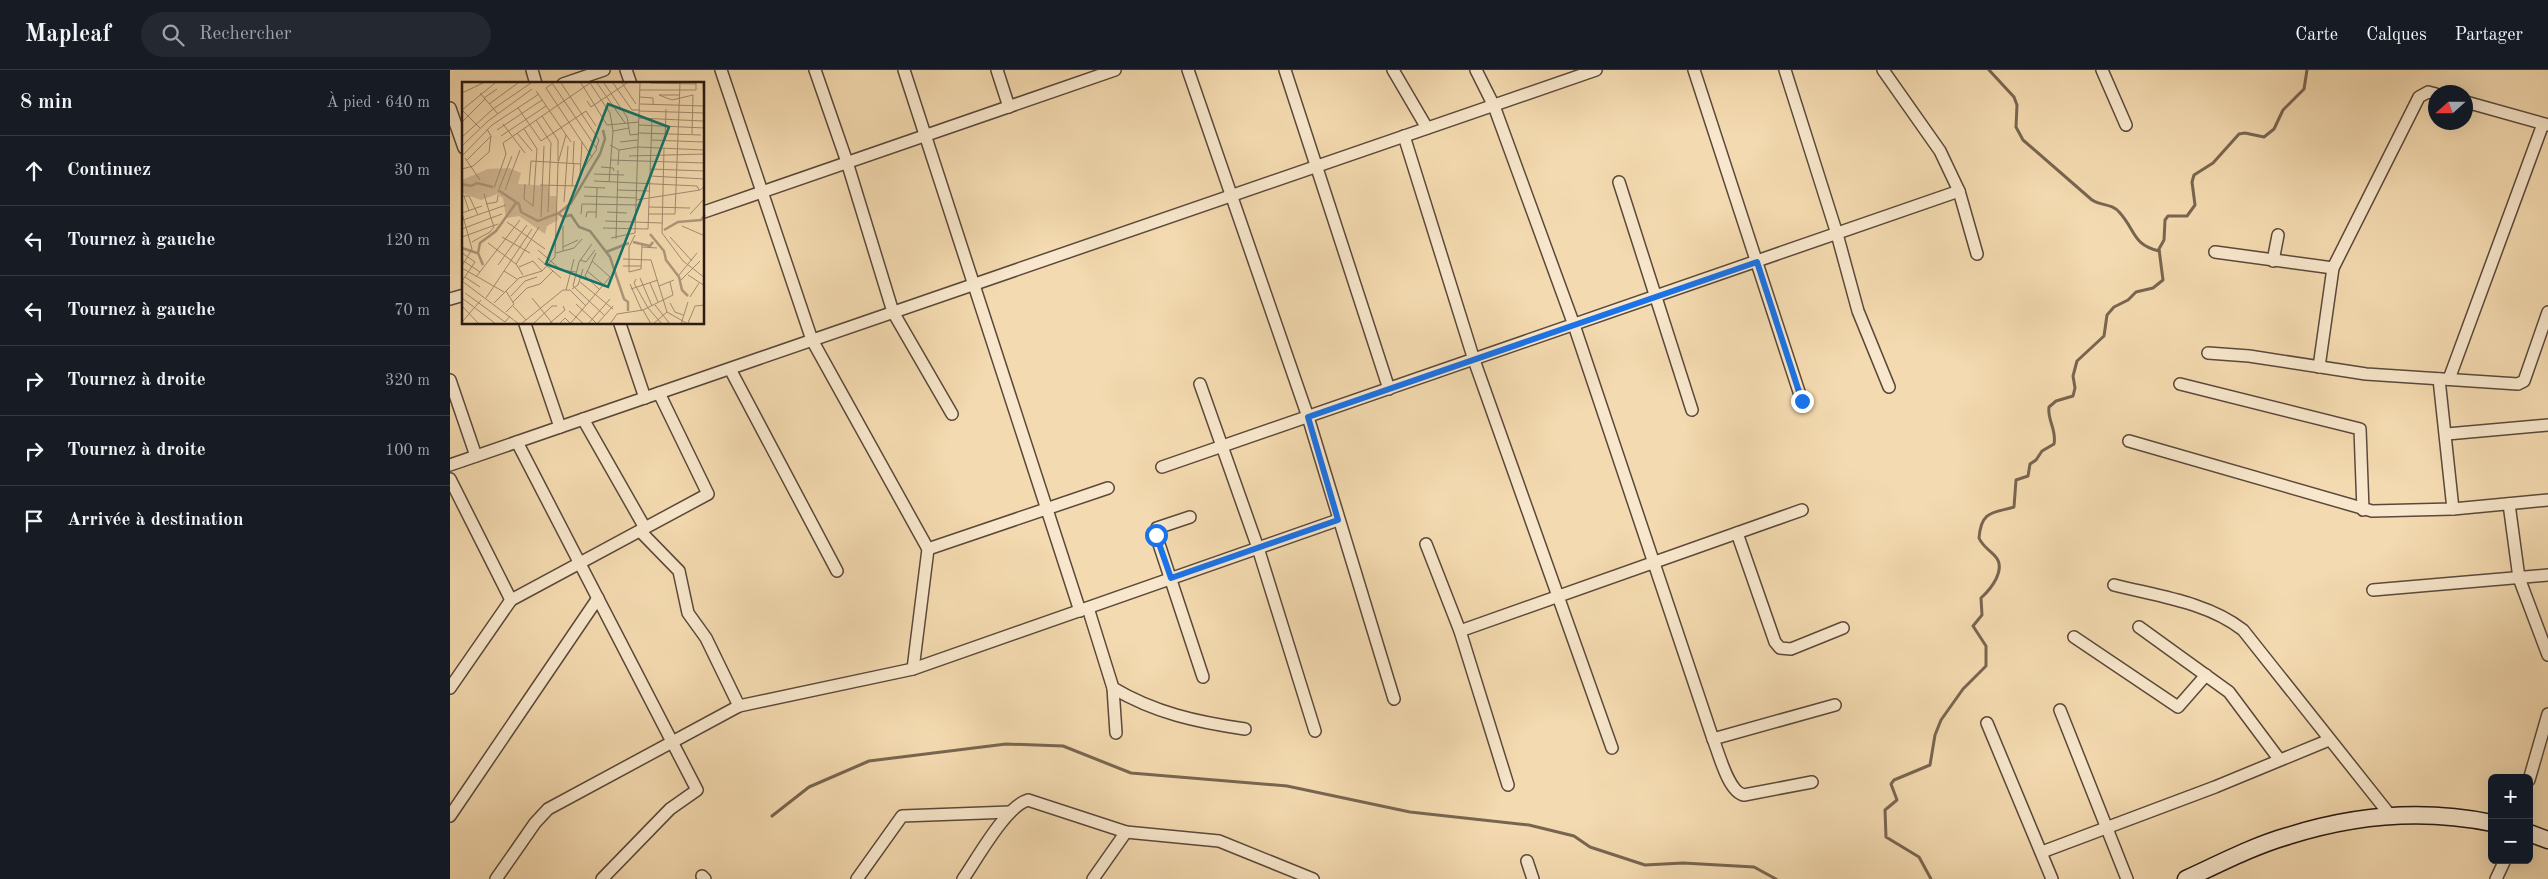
<!DOCTYPE html>
<html lang="fr">
<meta charset="utf-8">
<style>
body{margin:0;font-family:"Old Standard TT",serif;background:#242831;color:#f1f3f6}
.controls{position:absolute;right:15px;bottom:15px;display:grid;overflow:hidden;border-radius:8px;box-shadow:0 5px 20px #0002}
.controls button{width:45px;height:45px;display:grid;place-items:center;padding:0;border:0;border-bottom:1px solid #363941;background:#171b24;color:#f1f3f6;font:25px sans-serif}
.compass{position:absolute;left:1978px;top:15px;width:45px;height:45px;border-radius:50%;background:#171b24;box-shadow:0 5px 20px #0002;rotate:249deg}
.stop{position:absolute;width:15px;height:15px;margin:-11px;border:4px solid #1a73e8;border-radius:50%;background:#fff}
.stop.end{background:#1a73e8;border-color:#fff;box-shadow:0 1px 5px #0008}
.list{margin:0;padding:0;list-style:none}
h2{display:flex;justify-content:space-between;align-items:center;height:65px;margin:0;padding:0 20px;font-size:21px}
h2 small{font-size:16px;font-weight:400;color:#9ea1a6}
.list li{display:grid;grid-template-columns:32px 1fr auto;gap:15px;align-items:center;box-sizing:border-box;height:70px;padding:0 20px;border-top:1px solid #363941}
.list b{display:block;font-size:19px;white-space:nowrap}
.list em{font-size:16px;font-style:normal;color:#9ea1a6}
.icon{flex:none;width:28px;height:28px;fill:none;stroke:currentColor;stroke-width:2;stroke-linecap:round;stroke-linejoin:round}
.map{position:relative;flex:none;width:2098px;height:809px;overflow:hidden}
header{display:flex;align-items:center;gap:30px;box-sizing:border-box;height:70px;padding:0 25px;background:#171b24;border-bottom:1px solid #363941}
header strong{font-size:24px}
nav{display:flex;gap:28px;margin-inline-start:auto;font-size:18px}
.search{width:350px;height:45px;background:#242831;display:flex;align-items:center;gap:12px;box-sizing:border-box;padding:0 18px;border-radius:28px;color:#9ea1a6;font-size:19px}
main{display:flex}
aside{flex:1;background:#171b24}
.map>svg:first-child{display:block}
.lines{fill:none;stroke-linecap:round;stroke-linejoin:round}
.stream{stroke:#786551;stroke-width:3}
.street-casing{stroke:#5a493a;stroke-width:14}
.secondary-casing{stroke:#261913;stroke-width:19}
.street{stroke:#f8e7cc;stroke-width:11}
.secondary{stroke:#f8e7cc;stroke-width:16}
.route{stroke:#1a73e8;stroke-width:6}
.inset-river{fill:none;stroke:#ae987b;stroke-width:2.5}
.inset-road{fill:none;stroke:#a28d71;stroke-width:1}
.view{fill:#0f766e;fill-opacity:0.15;stroke:#0f766e;stroke-width:2.5}
.inset-edge{fill:none;stroke:#261913;stroke-width:2.5}
</style>
<header>
<strong>Mapleaf</strong>
<div class="search"><svg class="icon" aria-label="search" viewBox="0 0 24 24"><circle cx="10" cy="10" r="6"/><path d="M15 15l6 6"/></svg>Rechercher</div>
<nav><a>Carte</a><a>Calques</a><a>Partager</a></nav>
</header>
<main>
<aside>
<h2>8 min<small>À pied · 640 m</small></h2>
<ul class="list">
<li><svg class="icon" aria-label="ahead" viewBox="0 0 24 24"><path d="M12 20V5M6 11l6-6 6 6"/></svg><div><b>Continuez</b></div><em>30 m</em></li>
<li><svg class="icon" aria-label="left" viewBox="0 0 24 24"><path d="M17 20v-9H6M10 6l-5 5 5 5"/></svg><div><b>Tournez à gauche</b></div><em>120 m</em></li>
<li><svg class="icon" aria-label="left" viewBox="0 0 24 24"><path d="M17 20v-9H6M10 6l-5 5 5 5"/></svg><div><b>Tournez à gauche</b></div><em>70 m</em></li>
<li><svg class="icon" aria-label="right" viewBox="0 0 24 24"><path d="M7 20v-9h11M14 6l5 5-5 5"/></svg><div><b>Tournez à droite</b></div><em>320 m</em></li>
<li><svg class="icon" aria-label="right" viewBox="0 0 24 24"><path d="M7 20v-9h11M14 6l5 5-5 5"/></svg><div><b>Tournez à droite</b></div><em>100 m</em></li>
<li><svg class="icon" aria-label="arrive" viewBox="0 0 24 24"><path d="M6 21V4h12l-3 4 3 4H6"/></svg><div><b>Arrivée à destination</b></div></li>
</ul>
</aside>
<div class="map">
<svg width="2098" height="809" viewBox="0 0 2098 809">
<rect width="100%" height="100%" fill="#f4dab0"/>
<filter id="stains"><feTurbulence type="fractalNoise" baseFrequency=".004" numOctaves="4"/><feColorMatrix values="0 0 0 0 .2 0 0 0 0 .09 0 0 0 0 .02 0 0 0 .5 -.17"/></filter>
<radialGradient id="worn" r=".72"><stop offset=".6" stop-color="#630" stop-opacity="0"/><stop offset="1" stop-color="#630" stop-opacity=".3"/></radialGradient>
<g class="lines">
<!-- stream -->
<g class="stream">
<path d="M 1539,0 L 1564,27 L 1567,35 L 1566,57 L 1573,70 L 1642,130 C 1651,136 1662,133 1670,143 C 1686,161 1682,174 1709,181"/>
<polyline points="322,746 359,717 419,691 556,674 613,676 681,703 837,716 960,742 1079,755 1124,766 1140,777 1195,795 1233,793 1304,797 1326,809"/>
<path d="M 1481,809 L 1469,787 L 1436,767 L 1435,740 L 1447,730 L 1441,714 L 1444,710 L 1480,695 L 1485,665 L 1491,650 L 1513,619 L 1536,596 L 1536,576 L 1523,556 L 1532,545 L 1531,528 C 1541,519 1557,499 1545,486 C 1539,479 1533,477 1529,468 C 1531,440 1544,443 1564,437 L 1566,410 L 1578,406 L 1580,394 L 1586,390 L 1592,381 L 1604,374 C 1607,360 1597,350 1599,337 L 1606,331 L 1623,326 L 1625,318 L 1623,306 L 1627,291 L 1654,266 L 1657,245 L 1664,237 L 1678,230 L 1686,222 L 1703,218 L 1713,210 L 1709,179 L 1714,170 L 1715,150 L 1718,146 L 1737,146 L 1745,135 L 1742,112 L 1744,105 L 1763,93 L 1789,64 L 1795,63 L 1814,67 L 1824,59 L 1833,40 L 1854,19 L 1857,0"/>
</g>
<defs>
<g id="street">
<polyline points="82,0 86,14"/>
<polyline points="176,0 181,14"/>
<polyline points="271,0 362,270 478,479 463,599"/>
<polyline points="365,0 397,92 443,242 502,344"/>
<polyline points="454,0 630,541"/>
<polyline points="547,0 559,37"/>
<polyline points="738,0 858,347 944,629"/>
<polyline points="835,0 939,319"/>
<polyline points="943,0 977,58"/>
<polyline points="1026,0 1044,36 1124,255 1263,669 1385,635"/>
<polyline points="1244,0 1352,331"/>
<polyline points="1335,0 1387,164 1408,241 1439,317"/>
<polyline points="1433,0 1490,81 1509,121 1527,184"/>
<polyline points="1652,0 1676,55"/>
<polyline points="113,14 154,0"/>
<polyline points="2016,32 2098,55"/>
<polyline points="0,38 14,78"/>
<polyline points="954,66 1024,290 1162,678"/>
<polyline points="1169,112 1242,340"/>
<polyline points="254,142 665,0"/>
<polyline points="1765,182 1883,198"/>
<polyline points="1823,191 1828,165"/>
<polyline points="0,229 14,225"/>
<polyline points="75,254 110,357"/>
<polyline points="170,254 195,328"/>
<polyline points="1758,283 1799,286 1916,304 2068,314 2074,311 2098,242"/>
<polyline points="1869,297 1883,198 1969,27 1978,22 1986,24"/>
<polyline points="280,299 387,501"/>
<polyline points="1989,309 2003,439"/>
<polyline points="1999,309 2093,54"/>
<polyline points="0,310 26,386"/>
<polyline points="750,314 808,478 865,661"/>
<polyline points="1730,314 1910,359 1913,440"/>
<polyline points="133,349 195,458"/>
<polyline points="1997,364 2098,355"/>
<polyline points="1679,371 1922,441 2003,439 2098,430"/>
<polyline points="67,372 247,720 220,739 152,809"/>
<polyline points="0,395 1146,0"/>
<polyline points="712,397 1509,121"/>
<polyline points="0,409 61,530"/>
<polyline points="2059,434 2069,508 2098,585"/>
<polyline points="740,447 707,458 706,465 753,607"/>
<polyline points="190,461 229,501 238,543 256,568 289,636"/>
<polyline points="1287,463 1325,572 1330,578 1341,579 1393,558"/>
<polyline points="976,474 1010,561 1058,715"/>
<polyline points="478,479 658,418"/>
<path d="M 1664,515 C 1707,526 1757,532 1793,560 L 1940,745"/>
<polyline points="1923,520 2098,505"/>
<polyline points="638,538 663,618 666,663"/>
<polyline points="1689,557 1779,622 1829,689"/>
<polyline points="1010,561 1352,440"/>
<polyline points="1624,567 1728,637 1756,605"/>
<polyline points="0,618 61,530 258,424 209,323"/>
<path d="M 663,618 C 705,643 747,652 795,659"/>
<polyline points="1610,640 1677,809"/>
<polyline points="1537,653 1602,809"/>
<path d="M 1263,669 C 1269,683 1278,722 1294,725 L 1362,712"/>
<polyline points="2079,710 2098,644"/>
<polyline points="0,746 148,528"/>
<polyline points="1592,782 1765,717 1879,670"/>
<polyline points="1077,791 1083,809"/>
<polyline points="252,806 255,809"/>
<polyline points="46,809 85,753 98,739 289,636 463,599 888,450"/>
<polyline points="407,809 452,746 560,742"/>
<path d="M 513,809 C 527,789 556,736 578,730 L 676,762 L 769,771 L 863,809"/>
<polyline points="643,809 676,762"/>
<polyline points="2046,809 2055,790"/>
</g>
<g id="secondary">
<polyline points="2079,763 2098,770"/>
<path d="M 1736,809 C 1769,794 1803,776 1838,766 C 1904,745 1974,739 2042,753"/>
</g>
</defs>
<!-- street casing -->
<use href="#street" class="street-casing"/>
<!-- secondary casing -->
<use href="#secondary" class="secondary-casing"/>
<!-- street -->
<use href="#street" class="street"/>
<!-- secondary -->
<use href="#secondary" class="secondary"/>
</g>
<g class="lines">
<!-- route -->
<polyline class="route" points="706,465 721,508 888,450 858,347 1307,192 1352,331"/>
</g>
<!-- overview -->
<g transform="translate(12 12)">
<rect width="242" height="242" fill="#f4dab0"/>
<path d="M 47,86 L 59,91 L 56,102 L 87,104 L 88,114 L 94,114 L 96,138 L 85,144 L 83,152 L 57,134 L 44,136 L 41,116 L 35,112 L 19,118 L 0,111 L 0,98 L 26,87 Z" fill="#d1b995"/>
<path class="inset-river" d="M 0,102 L 9,104 L 15,101 L 31,105M 36,108 L 57,122 L 59,130 L 76,139 L 97,131 L 109,121 L 138,72 L 143,57 L 141,48M 97,132 L 101,135 L 109,133 L 117,145 L 128,149 L 148,175 L 162,217 L 166,220 L 166,229M 202,148 L 216,140 L 239,138 L 243,133M 188,152 L 202,169 L 204,178 L 217,195 L 220,208 L 226,214M 171,160 L 188,164 L 191,160M 0,166 L 15,171M 144,170 L 167,161M 21,183 L 16,171 L 18,161 L 34,149 L 54,121"/>
<path class="inset-road" d="M 90,1 L 135,67 L 119,90M 91,1 L 84,6 L 130,75M 99,1 L 137,58 L 134,66M 119,1 L 145,43 L 177,40M 128,1 L 148,31 L 151,49 L 147,100M 135,1 L 163,41M 142,1 L 165,35 L 168,53 L 177,52M 151,1 L 170,28 L 178,28M 160,1 L 174,22M 188,1 L 234,2M 241,1 L 242,26M 178,8 L 234,8 L 234,1M 74,9 L 109,60M 0,11 L 21,1M 18,11 L 36,32M 197,13 L 210,18 L 231,13 L 230,52M 197,13 L 218,13M 178,15 L 191,16 L 191,22M 22,16 L 35,7M 125,19 L 129,25 L 165,1M 27,22 L 56,1M 178,22 L 243,24M 56,26 L 79,59 L 124,29 L 134,44M 0,28 L 33,1M 0,28 L 18,46M 177,29 L 243,31M 80,34 L 96,58 L 96,79M 177,36 L 241,39M 74,38 L 89,61 L 86,130M 0,40 L 23,17M 41,42 L 63,71M 177,43 L 243,46M 62,47 L 75,67 L 71,124 L 62,117 L 63,102M 35,48 L 80,18M 151,49 L 167,46M 55,51 L 70,69M 177,51 L 239,53M 39,54 L 84,24M 0,55 L 31,27 L 69,1M 189,58 L 241,60M 203,59 L 204,27M 158,60 L 176,58M 148,63 L 157,68 L 176,65 L 242,68M 0,64 L 26,39 L 70,7M 202,66 L 200,151 L 221,179 L 243,196M 1,73 L 30,43 L 77,12M 167,74 L 243,72M 3,76 L 18,98M 5,78 L 29,54M 148,78 L 243,81M 111,81 L 112,59M 156,83 L 157,68M 139,85 L 151,86 L 152,89M 0,87 L 11,84 L 27,70 L 29,54 L 25,47M 188,87 L 243,89M 132,92 L 162,93M 118,93 L 120,60M 188,94 L 243,97M 132,99 L 235,104 L 237,108M 67,103 L 69,79 L 119,82M 78,103 L 116,104M 110,104 L 112,81M 122,105 L 143,106M 32,106 L 44,72 L 41,61 L 128,1M 37,107 L 50,74M 43,108 L 58,68M 156,108 L 188,109M 0,114 L 7,114 L 16,133M 2,114 L 7,129M 122,114 L 175,116M 174,118 L 238,108 L 243,104M 102,120 L 106,64M 24,122 L 35,120 L 36,113M 187,125 L 228,126M 145,130 L 165,131M 0,131 L 10,167 L 0,184M 0,131 L 20,124M 119,132 L 120,122 L 179,123M 187,132 L 213,132 L 218,1M 228,132 L 243,116M 79,135 L 82,64M 124,135 L 125,130 L 135,130M 134,136 L 135,106M 1,138 L 44,123M 143,139 L 200,141M 45,140 L 83,167M 101,144 L 101,169M 220,144 L 243,154M 141,146 L 186,147 L 190,37M 0,147 L 29,136 L 22,112M 173,153 L 167,165 L 167,190 L 179,187 L 180,163M 0,155 L 36,142M 40,155 L 68,171M 208,155 L 230,179M 149,156 L 173,151 L 178,1M 154,157 L 156,88M 10,160 L 28,150 L 32,145 L 29,136 L 40,132M 26,161 L 54,182 L 61,193M 130,162 L 117,180 L 111,204 L 142,233M 101,165 L 116,158M 180,165 L 195,166M 76,168 L 99,188 L 114,190M 0,171 L 13,180 L 0,199M 94,171 L 112,166 L 120,157M 134,171 L 123,194 L 138,208M 76,176 L 99,196M 161,177 L 189,178 L 205,230 L 226,242M 0,178 L 18,190M 118,178 L 124,180 L 133,168M 54,182 L 77,145M 36,183 L 65,143M 161,184 L 179,184M 57,185 L 71,179 L 80,189M 0,186 L 42,210M 42,189 L 55,197M 125,189 L 142,203M 217,193 L 235,171M 226,193 L 243,204M 3,195 L 18,205M 14,195 L 58,138M 178,196 L 190,224M 174,197 L 172,201 L 186,226 L 200,242M 219,198 L 238,179M 0,199 L 57,242M 118,200 L 151,227M 188,201 L 196,220M 168,202 L 180,229M 197,204 L 212,198M 110,207 L 116,203 L 121,187M 169,207 L 196,198M 104,208 L 112,177M 44,209 L 52,222 L 44,230M 3,211 L 43,240 L 48,234M 49,214 L 63,199 L 75,195M 228,215 L 237,201M 0,216 L 34,242M 24,216 L 70,147M 70,216 L 91,242M 51,220 L 65,206 L 78,202 L 91,189M 32,221 L 57,196 L 80,189 L 93,175 L 96,81 L 104,53M 208,221 L 213,230 L 221,233M 114,222 L 130,237 L 135,242 L 151,224M 193,223 L 208,242M 0,224 L 17,242M 51,224 L 64,238M 181,228 L 189,242M 107,229 L 122,242M 0,240 L 19,218M 88,241 L 103,228 L 101,224M 226,241 L 233,224 L 243,223M 59,242 L 101,208 L 108,208 L 124,224M 71,242 L 90,224 L 95,224M 97,242 L 103,236 L 109,242M 108,242 L 148,195 L 130,179M 126,242 L 148,217M 148,242 L 155,232 L 181,228 L 211,213 L 208,200M 191,242 L 205,230M 219,242 L 226,220"/>
<path class="view" d="M 146,22 L 207,45 L 146,205 L 84,182 Z"/>
<rect width="242" height="242" class="inset-edge"/>
</g>
<rect width="100%" height="100%" filter="url(#stains)"/>
<rect width="100%" height="100%" fill="url(#worn)"/>
</svg>
<div class="controls">
<button>+</button>
<button>−</button>
</div>
<svg class="compass" viewBox="-18 -18 36 36"><path d="M0-13l5 13h-10z" fill="#e53935"/><path d="M0 13l5-13h-10z" fill="#9ea1a6"/></svg>
<div class="stop" style="left:706px;top:465px"></div>
<div class="stop end" style="left:1352px;top:331px"></div>
</div>
</main>
